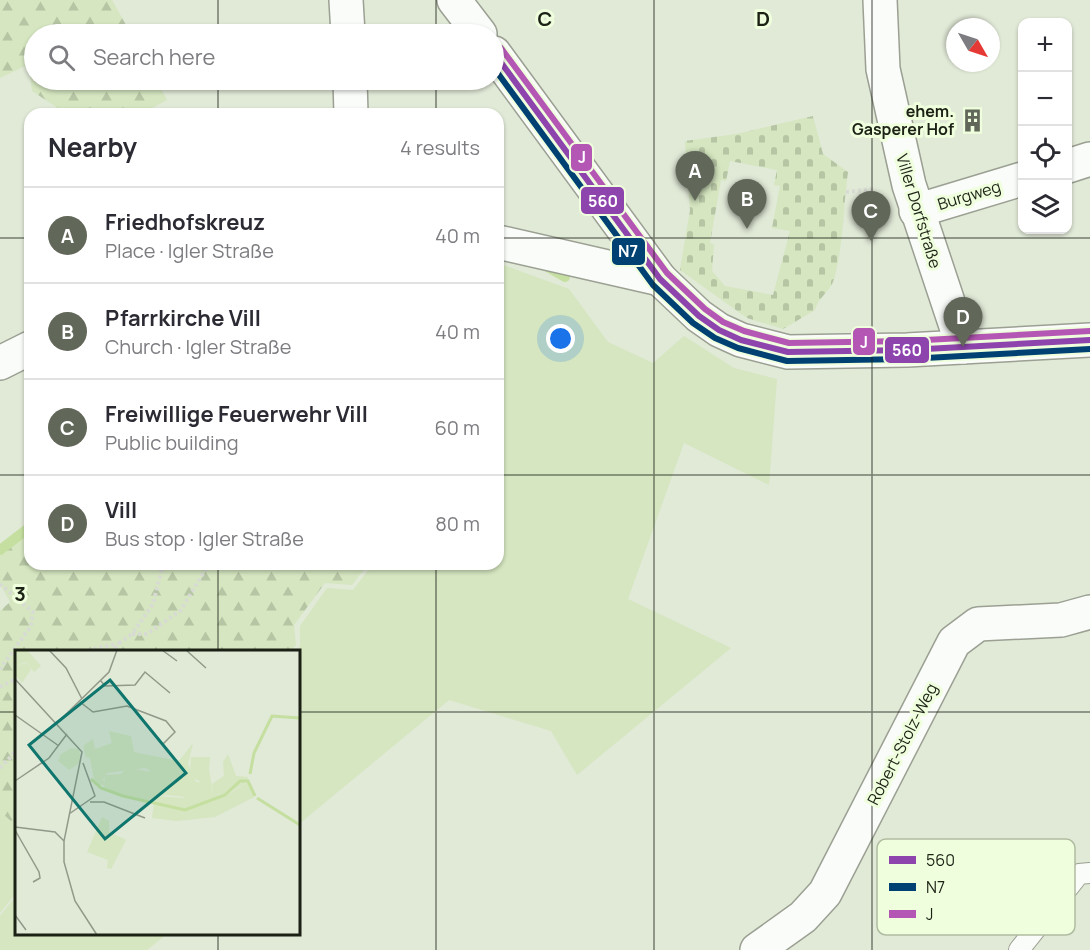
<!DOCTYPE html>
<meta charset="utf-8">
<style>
body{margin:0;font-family:Manrope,sans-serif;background:#f2f2f3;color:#2b2b33}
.controls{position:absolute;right:18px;top:18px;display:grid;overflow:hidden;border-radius:12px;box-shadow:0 2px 4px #0004}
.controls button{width:54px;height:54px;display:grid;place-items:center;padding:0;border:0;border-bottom:2px solid #e1e1e2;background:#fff;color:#2b2b33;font:30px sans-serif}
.compass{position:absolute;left:946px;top:18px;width:54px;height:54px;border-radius:50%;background:#fff;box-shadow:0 2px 4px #0004;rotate:129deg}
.you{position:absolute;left:561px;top:339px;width:21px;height:21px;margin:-15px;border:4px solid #fff;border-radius:50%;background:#1a73e8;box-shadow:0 0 0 9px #1a73e833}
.badge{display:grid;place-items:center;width:39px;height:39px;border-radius:50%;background:#616759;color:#fff;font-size:20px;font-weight:700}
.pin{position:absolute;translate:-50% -50px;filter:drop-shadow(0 2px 3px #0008)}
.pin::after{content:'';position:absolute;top:32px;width:21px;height:18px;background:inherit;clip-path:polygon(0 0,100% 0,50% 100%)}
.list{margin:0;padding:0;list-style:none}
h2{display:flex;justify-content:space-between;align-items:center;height:78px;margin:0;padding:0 24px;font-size:26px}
h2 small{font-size:20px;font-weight:400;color:#7c7c81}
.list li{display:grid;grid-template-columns:39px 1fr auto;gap:18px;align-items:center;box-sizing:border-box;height:96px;padding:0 24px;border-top:2px solid #e1e1e2}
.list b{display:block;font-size:22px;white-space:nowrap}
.list p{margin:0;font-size:20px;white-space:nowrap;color:#7c7c81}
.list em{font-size:20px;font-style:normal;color:#7c7c81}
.icon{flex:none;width:33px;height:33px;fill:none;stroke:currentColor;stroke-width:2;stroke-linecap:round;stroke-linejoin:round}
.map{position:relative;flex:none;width:1090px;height:950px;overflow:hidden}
.search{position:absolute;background:#fff;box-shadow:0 2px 4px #0004;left:24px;top:24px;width:480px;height:66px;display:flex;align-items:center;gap:15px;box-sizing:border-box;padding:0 21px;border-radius:33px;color:#7c7c81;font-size:22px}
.panel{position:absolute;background:#fff;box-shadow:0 2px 4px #0004;left:24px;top:108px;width:480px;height:462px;border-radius:18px}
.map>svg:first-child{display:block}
.grass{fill:#d5e6c0}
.forest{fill:url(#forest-firs)}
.cemetery{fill:url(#cemetery-stones);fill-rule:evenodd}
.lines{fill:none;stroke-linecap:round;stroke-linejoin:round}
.stream{stroke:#c4df9f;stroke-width:10}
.lane-casing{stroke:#9ba093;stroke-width:22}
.street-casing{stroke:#9ba093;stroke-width:36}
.secondary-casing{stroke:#9ba093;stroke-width:36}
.path{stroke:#d8dbd4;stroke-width:4;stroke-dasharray:3 3;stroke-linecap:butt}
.lane{stroke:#fafcf9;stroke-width:20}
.street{stroke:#fafcf9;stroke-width:33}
.secondary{stroke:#fafcf9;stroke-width:33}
.bus-1-casing{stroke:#effedc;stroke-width:10}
.bus-2-casing{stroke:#effedc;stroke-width:10}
.bus-3-casing{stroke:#effedc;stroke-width:10}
.bus-1{stroke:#8e44ad;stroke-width:6}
.bus-2{stroke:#004173;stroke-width:6}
.bus-3{stroke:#b457b4;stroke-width:6}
.grid{fill:none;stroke:#1c2115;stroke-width:1.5;stroke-opacity:0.55}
.labels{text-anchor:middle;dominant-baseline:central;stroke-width:6;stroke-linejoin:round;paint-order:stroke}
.poi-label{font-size:16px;font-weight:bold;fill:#1c2115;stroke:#effedc;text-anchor:end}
.street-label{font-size:16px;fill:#1c2115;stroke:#effedc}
.inset-river{fill:none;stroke:#c4df9f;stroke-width:3}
.inset-road{fill:none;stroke:#929989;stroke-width:1.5}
.view{fill:#0f766e;fill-opacity:0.15;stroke:#0f766e;stroke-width:3}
.inset-edge{fill:none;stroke:#1c2115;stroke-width:3}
.key{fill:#effedc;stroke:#b0bca0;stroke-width:1.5}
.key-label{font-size:16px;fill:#1c2115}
.grid-label{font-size:20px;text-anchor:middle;font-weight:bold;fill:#1c2115;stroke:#effedc;stroke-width:6;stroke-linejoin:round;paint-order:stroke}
.line-badge{stroke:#effedc;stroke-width:2}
.badge-label{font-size:16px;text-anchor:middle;font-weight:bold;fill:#fff}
</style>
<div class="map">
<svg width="1090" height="950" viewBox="0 0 1090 950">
<defs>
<pattern id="forest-firs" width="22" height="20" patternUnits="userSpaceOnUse" patternTransform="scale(1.5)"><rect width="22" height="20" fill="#d5e6c0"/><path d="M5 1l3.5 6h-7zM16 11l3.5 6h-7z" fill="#b6c5a4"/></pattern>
<pattern id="cemetery-stones" width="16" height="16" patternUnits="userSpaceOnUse" patternTransform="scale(1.5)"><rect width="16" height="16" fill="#d5e6c0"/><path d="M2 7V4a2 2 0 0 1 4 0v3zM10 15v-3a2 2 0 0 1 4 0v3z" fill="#b6c5a4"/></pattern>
</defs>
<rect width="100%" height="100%" fill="#e1e9d7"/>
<!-- grass -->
<g class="grass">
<polygon points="498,263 569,289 608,342 653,363 684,336 734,368 777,379 769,485 684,443 628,599 731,648 577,775 551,731 449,700 299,824 298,652 296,651 300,646 300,626 327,588 353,590 373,564 498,564"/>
<polygon points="0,811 16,826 16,893 0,913"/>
<polygon points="16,896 16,934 167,934 147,950 0,950 0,916"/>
</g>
<!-- forest -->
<g class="forest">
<polygon points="0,0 112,0 131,34 34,34 34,80 156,80 167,100 141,114 67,114 32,91 29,64 0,78"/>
<polygon points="30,532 30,564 368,564 352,585 325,583 294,625 296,645 291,651 16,652 16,826 0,811 0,611 10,602 0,584 0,553"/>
</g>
<!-- cemetery -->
<path class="cemetery" d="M 813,116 L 823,154 L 848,172 C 843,207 844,244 834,279 C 831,291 818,297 815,310 L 783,329 L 747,318 L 680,270 L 690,210 L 685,141 L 736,134 ZM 730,161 L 777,170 L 774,185 L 780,186 L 772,228 L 790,231 L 773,295 L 725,286 L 712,271 L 714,245 L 710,243 L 721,180 L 726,181 Z"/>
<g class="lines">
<!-- stream -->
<g class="stream">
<polyline points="546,266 565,277"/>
<polyline points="0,550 30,527"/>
</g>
<defs>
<polyline id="lane" points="1019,950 1079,874 1090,873"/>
<g id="street">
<polyline points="346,0 348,34"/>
<polyline points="880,0 883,69 909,185 963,347"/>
<polyline points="350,80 351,114"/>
<polyline points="1068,166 1090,159"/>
<polyline points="916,211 1022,179"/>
<polyline points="498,242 660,279"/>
<polyline points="0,363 30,348"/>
<polyline points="757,950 803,917 825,893 954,642 978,624 1061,620 1090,612"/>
</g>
<g id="secondary">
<polyline points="454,0 480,34"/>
<polyline points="494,53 660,279 699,316 719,330 741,340 788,352 907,350 1090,340"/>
</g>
</defs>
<!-- lane casing -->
<use href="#lane" class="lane-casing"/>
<!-- street casing -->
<use href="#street" class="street-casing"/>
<!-- secondary casing -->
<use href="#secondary" class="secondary-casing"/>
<!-- path -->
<g class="path">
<polyline points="846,192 875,189"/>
<polyline points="163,564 153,604 132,634 147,634 181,610 205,570 214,564"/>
<polyline points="0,584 33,612 31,626 0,669"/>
<polyline points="119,643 132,634"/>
<polyline points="82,652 119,643 112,652"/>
<polyline points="0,687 16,679"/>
<polyline points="0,768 16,751"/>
</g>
<!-- lane -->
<use href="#lane" class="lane"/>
<!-- street -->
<use href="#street" class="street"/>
<!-- secondary -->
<use href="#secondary" class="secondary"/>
<defs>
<polyline id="bus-1" points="494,53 660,279 699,316 719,330 741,340 788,352 907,350 1090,340"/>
<polyline id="bus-2" points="494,68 653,285 693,323 715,338 738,348 787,361 907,359 1090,349"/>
<polyline id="bus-3" points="501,48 667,273 705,309 723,322 744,331 789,343 907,341 1090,331"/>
</defs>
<!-- bus-1 casing -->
<use href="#bus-1" class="bus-1-casing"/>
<!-- bus-2 casing -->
<use href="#bus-2" class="bus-2-casing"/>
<!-- bus-3 casing -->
<use href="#bus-3" class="bus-3-casing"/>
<!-- bus-1 -->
<use href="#bus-1" class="bus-1"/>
<!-- bus-2 -->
<use href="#bus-2" class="bus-2"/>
<!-- bus-3 -->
<use href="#bus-3" class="bus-3"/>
</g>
<!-- grid -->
<path class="grid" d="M 218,0 L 218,34M 436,0 L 436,34M 654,0 L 654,950M 872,0 L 872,950M 218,80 L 218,114M 436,80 L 436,114M 0,238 L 30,238M 498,238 L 1090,238M 0,475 L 30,475M 498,475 L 1090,475M 218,564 L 218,652M 436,564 L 436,950M 0,712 L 16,712M 298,712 L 1090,712M 218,934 L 218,950"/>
<!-- icons -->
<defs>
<symbol id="building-bare" viewBox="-9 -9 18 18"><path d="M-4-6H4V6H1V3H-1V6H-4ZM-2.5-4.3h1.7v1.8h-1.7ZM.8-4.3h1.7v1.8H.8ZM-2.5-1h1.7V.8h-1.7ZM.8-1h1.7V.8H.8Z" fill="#616759" stroke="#effedc" stroke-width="2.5" paint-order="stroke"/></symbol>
</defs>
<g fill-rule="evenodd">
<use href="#building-bare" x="956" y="104" width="33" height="33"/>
</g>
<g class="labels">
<!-- poi labels -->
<g class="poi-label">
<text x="954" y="111">ehem.<tspan x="954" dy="18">Gasperer Hof</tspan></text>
</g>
<!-- street labels -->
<g class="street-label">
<text transform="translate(969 195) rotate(-17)">Burgweg</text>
<text transform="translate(919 211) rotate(73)">Viller Dorfstraße</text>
<text transform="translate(902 744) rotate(-63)">Robert-Stolz-Weg</text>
</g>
</g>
<!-- overview -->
<g transform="translate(15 650)">
<rect width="285" height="285" fill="#e1e9d7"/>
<path d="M 0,0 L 12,0 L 26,16 L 19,22 L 11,12 L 0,16 ZM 94,81 L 116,86 L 119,102 L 164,111 L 178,93 L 173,114 L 181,132 L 186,132 L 194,119 L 198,144 L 212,145 L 233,132 L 239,147 L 200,167 L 162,171 L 137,168 L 140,146 L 168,148 L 173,142 L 159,135 L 158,125 L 139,124 L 131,118 L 92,123 L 88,129 L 91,135 L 80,135 L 75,108 L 71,107 L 68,96 L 78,89 L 80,99 L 97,93 Z" fill="#d5e6c0"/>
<path d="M 11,13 L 16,19 L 7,33 L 0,25 L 0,16 ZM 213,104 L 221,126 L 233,127 L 232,132 L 212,144 L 198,144 L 197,134 L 209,126 L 208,112 ZM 176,107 L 195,107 L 194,119 L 186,132 L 175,126 ZM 112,118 L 158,125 L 159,135 L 172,136 L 174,145 L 180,148 L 153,145 L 141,146 L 139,151 L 109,146 L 89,137 L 90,125 L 106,124 ZM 87,167 L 94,171 L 94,182 L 111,190 L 96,219 L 92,218 L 93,210 L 72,202 Z" fill="#d5e6c0"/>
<path d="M 56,98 L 64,99 L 66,112 L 54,120 L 43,111 L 46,104 Z" fill="#d5e6c0"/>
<path class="inset-river" d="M 235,124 L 239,103 L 257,66 L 285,68M 76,129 L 86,138 L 108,146 L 170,160 L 210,145 L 225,131 L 233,131 L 240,146M 242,148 L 285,175"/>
<path class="inset-road" d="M 34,0 L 51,18 L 67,49M 147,0 L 162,11M 171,0 L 191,18M 0,29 L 67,102 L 49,191 L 49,212 L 60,251 L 82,285M 86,31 L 90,36 L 120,35 L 130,22 L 155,43M 65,52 L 78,62 L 112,56 L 151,71 L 160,82 L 148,94M 0,65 L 44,96M 43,72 L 94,22 L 102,0M 0,131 L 34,108 L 52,84M 75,152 L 89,152 L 130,168M 54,164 L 80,146 L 68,113M 0,177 L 40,182 L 49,191M 0,180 L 24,222 L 25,228 L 18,232M 0,265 L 11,280"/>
<path class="view" d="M 95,30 L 171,123 L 90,189 L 14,95 Z"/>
<rect width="285" height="285" class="inset-edge"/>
</g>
<!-- legend -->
<rect x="877" y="839" width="198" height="96" rx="9" class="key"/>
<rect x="889" y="856" width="27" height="8" fill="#8e44ad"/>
<rect x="889" y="883" width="27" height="8" fill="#004173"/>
<rect x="889" y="910" width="27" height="8" fill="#b457b4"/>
<g class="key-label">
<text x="926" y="866">560</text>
<text x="926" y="893">N7</text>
<text x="926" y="920">J</text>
</g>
<g class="grid-label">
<text x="545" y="26">C</text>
<text x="763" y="26">D</text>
<text x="20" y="601">3</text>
</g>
<g class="line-badge">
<rect x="570" y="143" width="23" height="29" rx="6" fill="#b457b4"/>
<rect x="580" y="186" width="45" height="29" rx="6" fill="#8e44ad"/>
<rect x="611" y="237" width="35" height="29" rx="6" fill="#004173"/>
<rect x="852" y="327" width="24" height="29" rx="6" fill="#b457b4"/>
<rect x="884" y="336" width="46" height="28" rx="6" fill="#8e44ad"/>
</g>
<g class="badge-label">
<text x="582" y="163">J</text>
<text x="603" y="207">560</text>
<text x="628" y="257">N7</text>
<text x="864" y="348">J</text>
<text x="907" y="356">560</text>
</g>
</svg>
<div class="controls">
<button>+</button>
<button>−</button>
<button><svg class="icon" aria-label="locate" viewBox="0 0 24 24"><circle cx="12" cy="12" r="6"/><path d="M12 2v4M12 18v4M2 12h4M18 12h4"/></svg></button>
<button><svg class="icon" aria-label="layers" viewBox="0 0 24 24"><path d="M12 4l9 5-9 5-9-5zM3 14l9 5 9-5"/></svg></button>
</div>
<svg class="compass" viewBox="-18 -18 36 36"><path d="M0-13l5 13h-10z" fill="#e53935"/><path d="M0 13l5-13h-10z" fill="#7c7c81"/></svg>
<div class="you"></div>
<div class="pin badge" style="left:695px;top:201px">A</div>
<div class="pin badge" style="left:747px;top:229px">B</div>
<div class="pin badge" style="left:871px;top:241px">C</div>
<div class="pin badge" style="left:963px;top:347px">D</div>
<div class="search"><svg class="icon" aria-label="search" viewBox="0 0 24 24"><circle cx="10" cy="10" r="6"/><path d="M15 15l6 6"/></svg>Search here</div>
<section class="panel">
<h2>Nearby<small>4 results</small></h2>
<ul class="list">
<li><span class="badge">A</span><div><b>Friedhofskreuz</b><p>Place · Igler Straße</p></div><em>40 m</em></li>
<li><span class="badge">B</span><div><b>Pfarrkirche Vill</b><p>Church · Igler Straße</p></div><em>40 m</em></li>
<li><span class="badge">C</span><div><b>Freiwillige Feuerwehr Vill</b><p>Public building</p></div><em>60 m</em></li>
<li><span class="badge">D</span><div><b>Vill</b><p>Bus stop · Igler Straße</p></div><em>80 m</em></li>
</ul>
</section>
</div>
